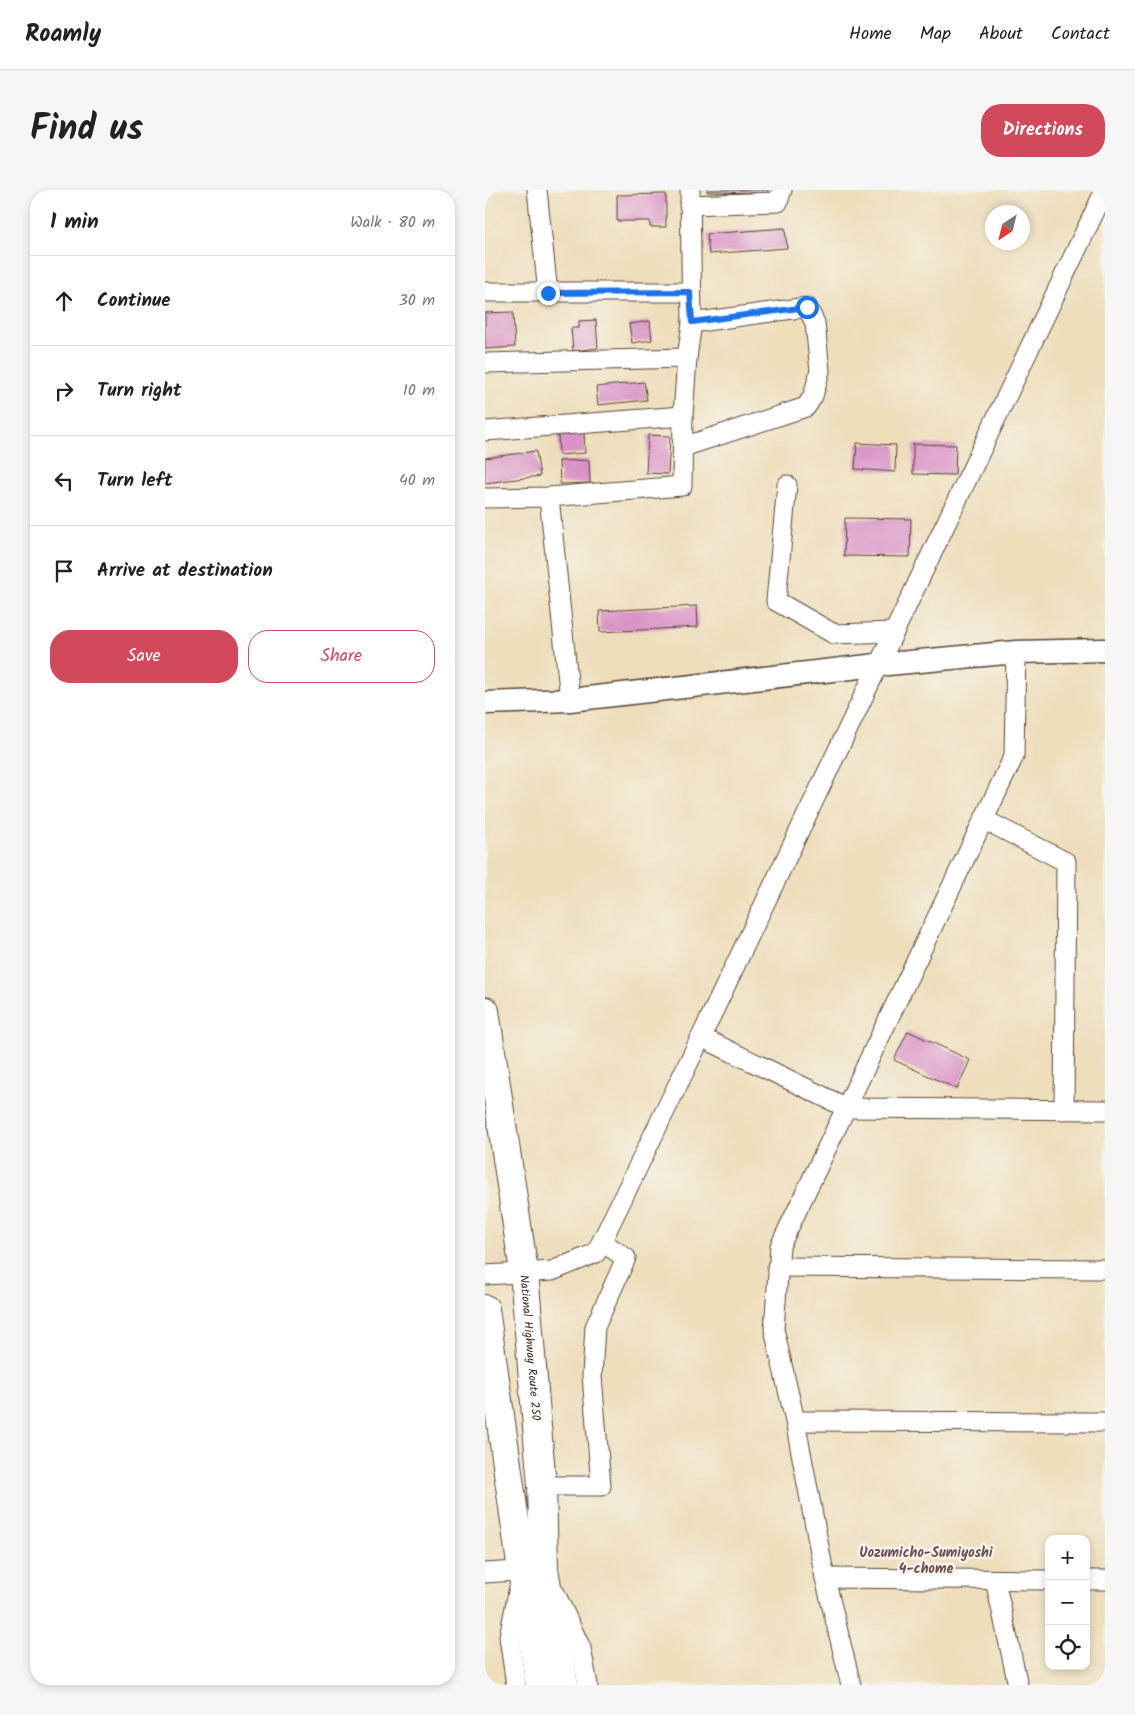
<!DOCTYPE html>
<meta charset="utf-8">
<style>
body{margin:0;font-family:Kalam,sans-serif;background:#f6f6f6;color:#222}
.controls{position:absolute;right:15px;bottom:15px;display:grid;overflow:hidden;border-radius:10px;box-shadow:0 2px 8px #0003}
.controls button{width:45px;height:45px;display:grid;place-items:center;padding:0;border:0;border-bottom:1px solid #e0e0e0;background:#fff;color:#222;font:25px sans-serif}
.compass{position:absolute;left:500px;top:15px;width:45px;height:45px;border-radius:50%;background:#fff;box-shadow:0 2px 8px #0003;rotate:215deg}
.stop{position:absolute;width:15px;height:15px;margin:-11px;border:4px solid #1a73e8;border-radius:50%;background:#fff}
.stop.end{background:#1a73e8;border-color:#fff;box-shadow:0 1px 5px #0008}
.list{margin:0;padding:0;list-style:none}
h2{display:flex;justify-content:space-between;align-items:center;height:65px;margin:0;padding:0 20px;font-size:21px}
h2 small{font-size:16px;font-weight:400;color:#767676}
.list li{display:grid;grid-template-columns:32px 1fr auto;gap:15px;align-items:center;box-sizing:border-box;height:90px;padding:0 20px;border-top:1px solid #e0e0e0}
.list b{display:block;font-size:19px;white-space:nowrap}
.list em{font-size:16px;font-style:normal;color:#767676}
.actions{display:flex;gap:10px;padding:15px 20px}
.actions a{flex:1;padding:11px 0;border:1px solid #d1495b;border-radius:20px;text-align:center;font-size:18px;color:#d1495b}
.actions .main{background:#d1495b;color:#fff}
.icon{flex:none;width:28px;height:28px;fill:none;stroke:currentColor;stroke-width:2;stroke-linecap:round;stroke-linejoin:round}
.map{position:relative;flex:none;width:620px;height:1495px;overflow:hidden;border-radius:20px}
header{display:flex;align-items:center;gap:30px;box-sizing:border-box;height:70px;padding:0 25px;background:#fff;border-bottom:1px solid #e0e0e0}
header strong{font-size:24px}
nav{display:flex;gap:28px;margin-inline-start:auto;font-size:18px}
.intro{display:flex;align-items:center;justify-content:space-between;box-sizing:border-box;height:120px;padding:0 30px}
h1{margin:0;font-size:35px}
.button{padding:12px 22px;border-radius:20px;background:#d1495b;color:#fff;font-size:18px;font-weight:700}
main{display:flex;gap:30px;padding:0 30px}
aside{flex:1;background:#fff;border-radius:20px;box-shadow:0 2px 8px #0003}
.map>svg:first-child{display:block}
.building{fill:#d993c6}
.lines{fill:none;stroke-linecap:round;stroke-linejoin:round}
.minor-casing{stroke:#564536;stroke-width:21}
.tertiary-casing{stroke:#564536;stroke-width:25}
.trunk-casing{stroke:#564536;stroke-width:30}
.minor{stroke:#fff;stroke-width:19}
.tertiary{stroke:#fff;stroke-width:22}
.trunk{stroke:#fff;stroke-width:28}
.route{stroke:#1a73e8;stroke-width:6}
.labels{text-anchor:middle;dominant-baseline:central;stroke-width:5;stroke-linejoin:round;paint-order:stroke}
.street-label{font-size:12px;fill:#3b2a1e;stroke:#f7f3e8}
.neighbourhood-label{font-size:14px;font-weight:bold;fill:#724f59;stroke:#f7f3e8}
</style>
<header>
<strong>Roamly</strong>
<nav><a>Home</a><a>Map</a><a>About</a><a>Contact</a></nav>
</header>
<div class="intro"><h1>Find us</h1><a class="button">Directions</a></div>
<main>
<aside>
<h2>1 min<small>Walk · 80 m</small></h2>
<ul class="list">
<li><svg class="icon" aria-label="ahead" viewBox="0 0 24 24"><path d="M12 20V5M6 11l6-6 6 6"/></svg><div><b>Continue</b></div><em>30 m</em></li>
<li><svg class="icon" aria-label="right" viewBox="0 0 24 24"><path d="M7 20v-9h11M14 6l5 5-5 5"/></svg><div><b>Turn right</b></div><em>10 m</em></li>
<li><svg class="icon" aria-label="left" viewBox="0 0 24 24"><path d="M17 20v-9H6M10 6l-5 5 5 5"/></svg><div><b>Turn left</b></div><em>40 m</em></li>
<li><svg class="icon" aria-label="arrive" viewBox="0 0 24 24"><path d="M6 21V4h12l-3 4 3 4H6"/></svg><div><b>Arrive at destination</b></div></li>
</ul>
<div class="actions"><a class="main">Save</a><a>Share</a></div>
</aside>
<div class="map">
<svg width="620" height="1495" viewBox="0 0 620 1495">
<rect width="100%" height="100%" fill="#f7f3e8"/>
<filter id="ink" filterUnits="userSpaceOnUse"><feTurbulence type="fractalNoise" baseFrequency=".02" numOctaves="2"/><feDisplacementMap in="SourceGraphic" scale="10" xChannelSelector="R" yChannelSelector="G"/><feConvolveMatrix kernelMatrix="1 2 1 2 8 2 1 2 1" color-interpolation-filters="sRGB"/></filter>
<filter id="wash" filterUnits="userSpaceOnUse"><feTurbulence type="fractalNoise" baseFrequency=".0096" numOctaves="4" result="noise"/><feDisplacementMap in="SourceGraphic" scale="20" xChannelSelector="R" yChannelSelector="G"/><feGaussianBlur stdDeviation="1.12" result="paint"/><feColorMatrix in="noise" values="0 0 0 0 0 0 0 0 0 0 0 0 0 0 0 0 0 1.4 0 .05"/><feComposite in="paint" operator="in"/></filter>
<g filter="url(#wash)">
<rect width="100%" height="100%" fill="#eedebc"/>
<g id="blocks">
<!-- building -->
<g class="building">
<polygon points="222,0 283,0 283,3 222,2"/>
<polygon points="181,4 181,37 165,37 165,31 132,31 132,5"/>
<polygon points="300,38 302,58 224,64 222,44"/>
<polygon points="28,122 30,157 0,159 0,123"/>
<polygon points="111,130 113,158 88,161 86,138 94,138 94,131"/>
<polygon points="165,131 167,150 147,153 144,134"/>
<polygon points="159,192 162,210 113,215 111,197"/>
<polygon points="99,242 100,263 74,265 73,244"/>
<polygon points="163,245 185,246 183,284 161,283"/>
<polygon points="372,253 411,255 410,282 370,279"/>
<polygon points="428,254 471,255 470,285 428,284"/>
<polygon points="51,261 55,286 0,293 0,268"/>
<polygon points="104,270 105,293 75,294 74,271"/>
<polygon points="360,328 426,329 425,367 359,366"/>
<polygon points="212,416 213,437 115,442 114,421"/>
<polygon points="423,841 485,870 472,899 409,870"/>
</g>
</g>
</g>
<g filter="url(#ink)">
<use href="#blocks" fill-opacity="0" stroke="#564536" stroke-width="1"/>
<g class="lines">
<defs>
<g id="minor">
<polyline points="52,0 63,103"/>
<polyline points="204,15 293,12 297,0"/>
<polyline points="0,102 205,102"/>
<polyline points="0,173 202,168"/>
<polyline points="0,241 198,226"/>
<polyline points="198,257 321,217 328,206 335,181 330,133 322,117 207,133"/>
<polyline points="302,295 291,411 349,444 409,442"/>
<polyline points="64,307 85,510"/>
<polyline points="0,308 64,307 197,296 198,226 202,168 207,133 205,0"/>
<polyline points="500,630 581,672 579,920"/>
<polyline points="216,847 362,918 620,920"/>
<polyline points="292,1077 620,1079"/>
<polyline points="0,1085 67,1081 111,1063 216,847 620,0"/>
<polyline points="310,1231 620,1232"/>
<polyline points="57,1296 116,1296 107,1186 110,1137 141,1068 117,1052"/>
<polyline points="0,1383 49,1380"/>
<polyline points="340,1388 564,1390"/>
<polyline points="510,1390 533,1495"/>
<polyline points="601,1390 620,1390"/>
<polyline points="70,1403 96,1458 103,1495"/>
<polyline points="31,1495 24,1447 34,1397"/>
<polyline points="366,1495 340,1388 310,1231 289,1139 295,1056 529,566 531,462"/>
</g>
<polyline id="tertiary" points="0,513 85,510 392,475 531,462 620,460"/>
<g id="trunk">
<path id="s1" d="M 0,821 L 39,1082 L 57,1296 L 59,1379 L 79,1495"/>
<polyline points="0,1119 37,1381 55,1495"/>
</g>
</defs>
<!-- minor casing -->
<use href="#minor" class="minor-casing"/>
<!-- tertiary casing -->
<use href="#tertiary" class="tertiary-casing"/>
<!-- trunk casing -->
<use href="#trunk" class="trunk-casing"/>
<!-- minor -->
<use href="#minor" class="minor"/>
<!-- tertiary -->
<use href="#tertiary" class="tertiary"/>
<!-- trunk -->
<use href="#trunk" class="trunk"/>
</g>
</g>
<g class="lines" filter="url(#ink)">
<!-- route -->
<polyline class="route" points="63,103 205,102 207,132 322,117"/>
</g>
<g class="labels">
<!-- street labels -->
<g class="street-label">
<text stroke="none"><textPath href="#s1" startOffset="340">National Highway Route 250</textPath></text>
</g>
<!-- neighbourhood labels -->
<g class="neighbourhood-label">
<text x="441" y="1363">Uozumicho-Sumiyoshi<tspan x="441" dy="16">4-chome</tspan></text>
</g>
</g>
</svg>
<div class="controls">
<button>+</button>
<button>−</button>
<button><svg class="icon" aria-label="locate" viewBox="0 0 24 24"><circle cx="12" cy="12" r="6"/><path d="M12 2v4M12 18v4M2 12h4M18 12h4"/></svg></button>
</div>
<svg class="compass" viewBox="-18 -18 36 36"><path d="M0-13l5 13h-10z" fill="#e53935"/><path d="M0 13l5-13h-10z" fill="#767676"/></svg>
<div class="stop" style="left:322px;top:117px"></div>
<div class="stop end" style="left:63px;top:103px"></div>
</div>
</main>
